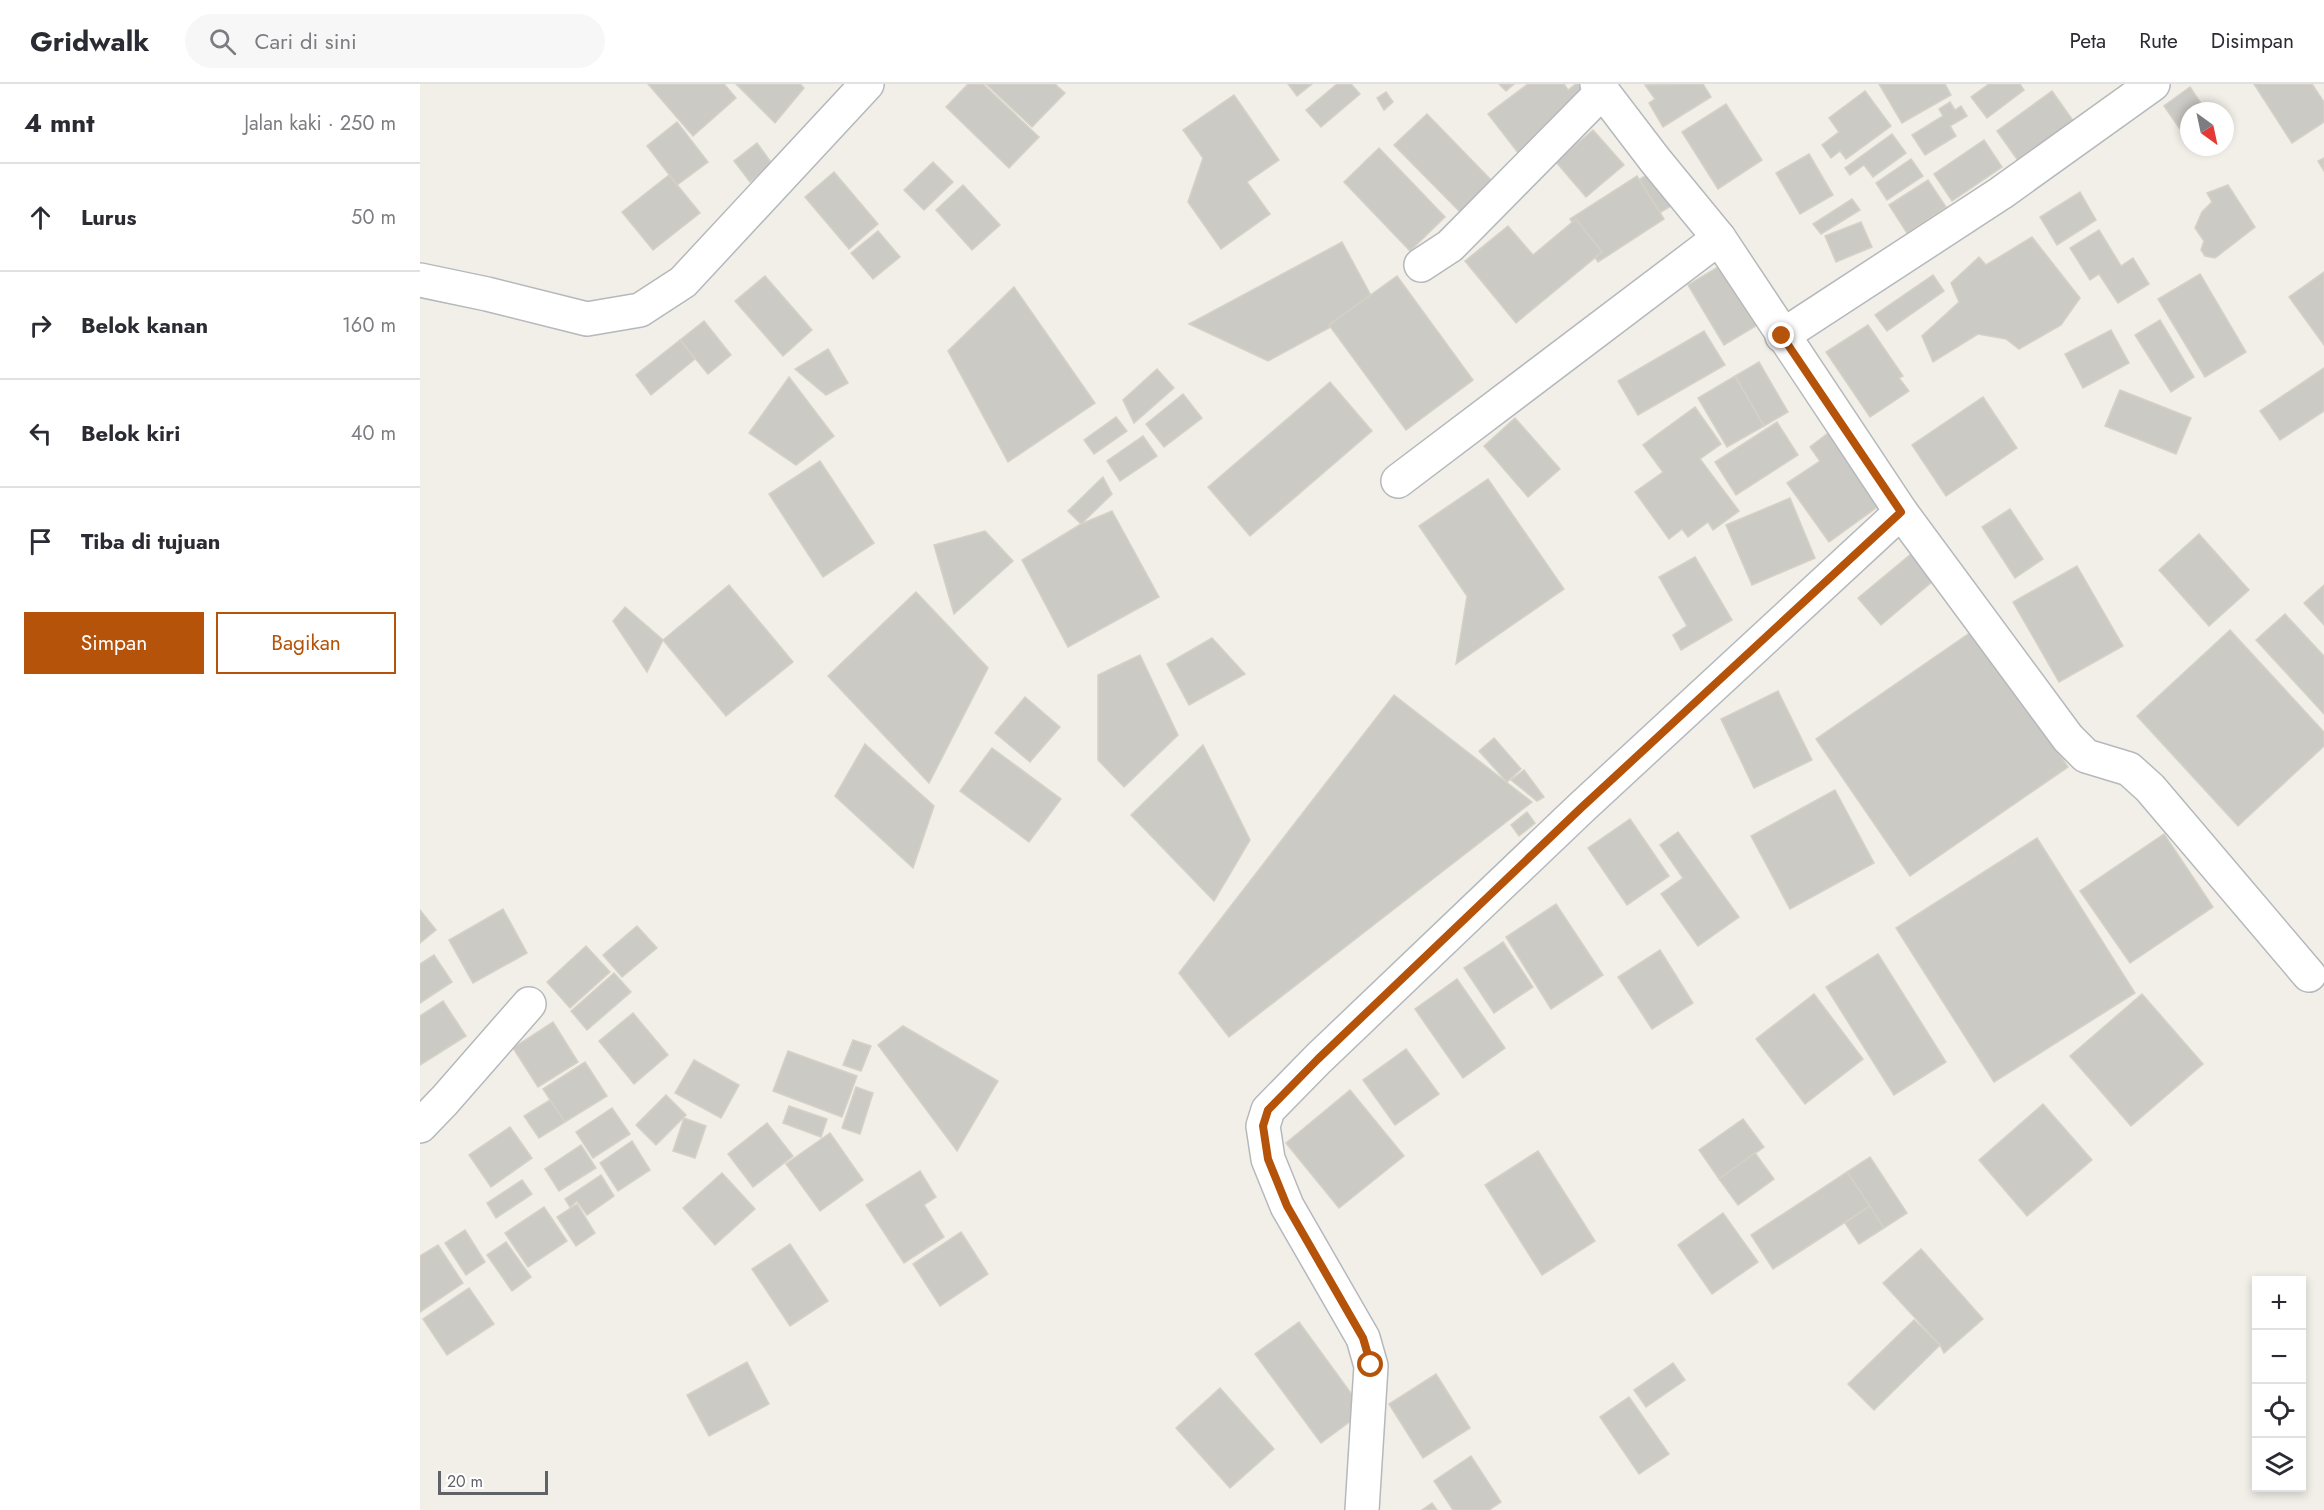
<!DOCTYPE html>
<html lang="id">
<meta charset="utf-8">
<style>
body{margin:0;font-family:Jost,sans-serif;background:#f7f7f7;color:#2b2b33}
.controls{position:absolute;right:18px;bottom:18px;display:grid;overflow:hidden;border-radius:0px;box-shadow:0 3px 9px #0003}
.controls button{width:54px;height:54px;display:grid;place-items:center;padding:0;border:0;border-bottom:2px solid #e1e1e2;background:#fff;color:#2b2b33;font:30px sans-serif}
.compass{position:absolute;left:1760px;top:18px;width:54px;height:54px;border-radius:50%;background:#fff;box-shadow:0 3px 9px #0003;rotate:147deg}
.scale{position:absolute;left:18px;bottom:15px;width:110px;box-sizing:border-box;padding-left:6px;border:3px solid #5f6368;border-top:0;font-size:16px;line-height:21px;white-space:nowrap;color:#5f6368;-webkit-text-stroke:4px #fff;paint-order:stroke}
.stop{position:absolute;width:18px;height:18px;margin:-14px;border:4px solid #b45309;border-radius:50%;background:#fff}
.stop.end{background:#b45309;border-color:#fff;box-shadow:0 2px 6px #0008}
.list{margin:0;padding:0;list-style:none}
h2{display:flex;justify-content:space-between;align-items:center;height:78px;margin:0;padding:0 24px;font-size:26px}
h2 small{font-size:20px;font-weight:400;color:#7c7c81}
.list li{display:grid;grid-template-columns:39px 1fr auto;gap:18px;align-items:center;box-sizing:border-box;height:108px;padding:0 24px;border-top:2px solid #e1e1e2}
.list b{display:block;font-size:22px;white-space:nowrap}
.list em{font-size:20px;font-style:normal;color:#7c7c81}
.actions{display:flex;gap:12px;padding:18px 24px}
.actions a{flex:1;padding:14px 0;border:2px solid #b45309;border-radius:0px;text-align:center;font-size:21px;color:#b45309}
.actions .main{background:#b45309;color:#fff}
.icon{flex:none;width:33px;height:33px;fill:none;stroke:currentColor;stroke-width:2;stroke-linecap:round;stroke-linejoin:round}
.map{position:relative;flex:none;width:1904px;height:1426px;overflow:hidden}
header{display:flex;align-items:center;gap:36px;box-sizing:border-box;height:84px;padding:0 30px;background:#fff;border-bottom:2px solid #e1e1e2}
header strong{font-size:28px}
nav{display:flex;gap:33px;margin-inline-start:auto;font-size:21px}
.search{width:420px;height:54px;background:#f7f7f7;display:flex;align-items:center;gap:15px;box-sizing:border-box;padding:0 21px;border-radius:33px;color:#7c7c81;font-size:22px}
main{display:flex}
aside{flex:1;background:#fff}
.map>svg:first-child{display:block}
.building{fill:#cccac5;stroke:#d6d1c6;stroke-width:1.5}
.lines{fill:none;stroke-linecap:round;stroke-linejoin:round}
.minor-casing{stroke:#b5b8bc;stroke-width:36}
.minor{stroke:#fff;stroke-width:33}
.route{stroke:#b45309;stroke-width:8}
</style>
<header>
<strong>Gridwalk</strong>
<div class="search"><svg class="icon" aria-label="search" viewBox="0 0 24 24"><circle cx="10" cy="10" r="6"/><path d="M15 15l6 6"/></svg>Cari di sini</div>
<nav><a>Peta</a><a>Rute</a><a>Disimpan</a></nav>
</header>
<main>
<aside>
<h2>4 mnt<small>Jalan kaki · 250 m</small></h2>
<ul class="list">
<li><svg class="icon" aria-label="ahead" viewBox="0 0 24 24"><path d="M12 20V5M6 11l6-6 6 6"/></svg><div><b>Lurus</b></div><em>50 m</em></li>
<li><svg class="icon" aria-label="right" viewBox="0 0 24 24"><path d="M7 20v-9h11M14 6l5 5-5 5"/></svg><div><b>Belok kanan</b></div><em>160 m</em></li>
<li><svg class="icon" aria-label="left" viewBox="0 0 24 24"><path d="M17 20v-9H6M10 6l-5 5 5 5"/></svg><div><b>Belok kiri</b></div><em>40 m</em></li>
<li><svg class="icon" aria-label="arrive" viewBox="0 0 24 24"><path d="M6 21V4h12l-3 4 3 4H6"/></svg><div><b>Tiba di tujuan</b></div></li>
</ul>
<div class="actions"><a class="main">Simpan</a><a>Bagikan</a></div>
</aside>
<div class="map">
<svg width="1904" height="1426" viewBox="0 0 1904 1426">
<rect width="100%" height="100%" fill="#f1efe8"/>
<!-- building -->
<g class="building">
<polygon points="228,0 304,0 316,14 273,52"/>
<polygon points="316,0 380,0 384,4 355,39"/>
<polygon points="548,0 563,0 619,53 589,84 526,23"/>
<polygon points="566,0 635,0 645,9 612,43"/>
<polygon points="868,0 892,0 877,12"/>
<polygon points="917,0 931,0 940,10 901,43 886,26"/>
<polygon points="1079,0 1094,0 1086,7"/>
<polygon points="1108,0 1144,0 1148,6 1156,0 1175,0 1099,70 1068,30"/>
<polygon points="1283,0 1291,13 1243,43 1229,19 1235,15 1225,1"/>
<polygon points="1459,0 1525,0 1531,11 1482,39"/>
<polygon points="1569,0 1600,0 1604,6 1567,34 1551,13"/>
<polygon points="1834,0 1892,0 1904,18 1904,38 1872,59"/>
<polygon points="1770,3 1786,27 1769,27 1769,58 1744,22"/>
<polygon points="1445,7 1471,42 1426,75 1420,67 1411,74 1402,61 1419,48 1409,34"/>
<polygon points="1632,7 1657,42 1601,81 1577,47"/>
<polygon points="966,8 973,18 964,26 957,14"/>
<polygon points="814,11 859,76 827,98 850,130 801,165 768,118 783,74 763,46"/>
<polygon points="1530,18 1535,26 1541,22 1547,32 1530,42 1536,52 1505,71 1492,51 1523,32 1519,25"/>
<polygon points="1306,20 1342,76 1298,105 1262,48"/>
<polygon points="1007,30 1072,97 1040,128 974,61"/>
<polygon points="257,38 288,78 257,101 227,62"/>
<polygon points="1173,46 1204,81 1166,113 1136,78"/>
<polygon points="1472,50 1486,69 1453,93 1444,81 1430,91 1425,84"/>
<polygon points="1564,56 1582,83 1532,117 1514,90"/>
<polygon points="337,59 353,81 330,98 314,77"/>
<polygon points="959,64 1025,133 990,167 924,98"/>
<polygon points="1389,70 1413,111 1380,130 1356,89"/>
<polygon points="1904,74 1904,87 1898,77"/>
<polygon points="1491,75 1503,92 1467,116 1456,99"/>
<polygon points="513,78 533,98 504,126 484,106"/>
<polygon points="1240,83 1260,117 1201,151 1182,118"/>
<polygon points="414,88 458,140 429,165 385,113"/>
<polygon points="249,91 280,129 233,166 202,128"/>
<polygon points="1217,92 1244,135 1178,178 1150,135"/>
<polygon points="1508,96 1526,123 1487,149 1469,121"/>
<polygon points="543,101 580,141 552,166 516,126"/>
<polygon points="1808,101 1835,143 1795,174 1785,172 1781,166 1784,157 1775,144 1782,128 1792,118 1787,109"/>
<polygon points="1660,108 1676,136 1637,161 1620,133"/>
<polygon points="1432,115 1440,126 1401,150 1393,140"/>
<polygon points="1156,135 1182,168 1096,239 1045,177 1088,142 1113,171"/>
<polygon points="1441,138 1452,163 1416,178 1405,152"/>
<polygon points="1679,146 1701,182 1713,174 1729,200 1698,219 1679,190 1670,196 1650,164"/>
<polygon points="458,147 480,173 453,195 431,169"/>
<polygon points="1612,153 1660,214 1641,241 1599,265 1586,255 1558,250 1513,278 1502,252 1539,218 1531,199 1559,173 1566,181"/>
<polygon points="922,158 955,219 848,277 769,240"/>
<polygon points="1303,180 1339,240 1304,261 1268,201"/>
<polygon points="1904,188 1904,261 1869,213"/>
<polygon points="1780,190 1826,268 1785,293 1738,215"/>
<polygon points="1513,191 1524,207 1467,247 1455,231"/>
<polygon points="345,192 392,246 363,272 315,217"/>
<polygon points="977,192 1053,296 986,346 909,241"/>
<polygon points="594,203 675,319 588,378 528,267"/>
<polygon points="1740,236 1774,293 1751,308 1715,251"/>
<polygon points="284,237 311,271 288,290 260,256"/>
<polygon points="1448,241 1483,292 1479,294 1489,307 1450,333 1406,268"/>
<polygon points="1691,246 1709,279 1663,304 1645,270"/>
<polygon points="1284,247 1305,281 1218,331 1198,297"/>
<polygon points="260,256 275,275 231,311 216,291"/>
<polygon points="408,265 428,299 406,311 375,285"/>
<polygon points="1339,278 1368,328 1344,342 1315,292"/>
<polygon points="1904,284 1904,327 1860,356 1840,327"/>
<polygon points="737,285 754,304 714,339 703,316"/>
<polygon points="1315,292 1344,342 1307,363 1278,314"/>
<polygon points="369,293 414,352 376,381 329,349"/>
<polygon points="910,298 952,347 830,452 788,403"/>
<polygon points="1700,306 1771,334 1756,370 1685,342"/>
<polygon points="763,310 782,334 744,363 726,340"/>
<polygon points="1563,313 1597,364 1526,412 1492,361"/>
<polygon points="1275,323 1301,360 1280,375 1319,427 1293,446 1288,438 1268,453 1262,445 1249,455 1215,408 1243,388 1223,361"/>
<polygon points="696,333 707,347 674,370 664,356"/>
<polygon points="1095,334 1140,385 1108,413 1064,362"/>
<polygon points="1357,338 1378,371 1316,411 1295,378"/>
<polygon points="1416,343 1467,416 1409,458 1367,399 1400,377 1390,363"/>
<polygon points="723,352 737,372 700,397 687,377"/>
<polygon points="400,377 454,459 403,493 349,410"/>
<polygon points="683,393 692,410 661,440 648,427"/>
<polygon points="1068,395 1144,505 1036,580 1047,512 999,442"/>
<polygon points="1370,414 1395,474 1332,501 1306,441"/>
<polygon points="1590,425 1623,475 1595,494 1562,443"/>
<polygon points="692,427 739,513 648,563 602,476 661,440"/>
<polygon points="565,447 593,477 534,530 514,461"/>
<polygon points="1779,450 1829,506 1789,542 1739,486"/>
<polygon points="1491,470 1513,497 1461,541 1438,514"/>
<polygon points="1275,473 1312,536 1261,566 1253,551 1267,542 1239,493"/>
<polygon points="1657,482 1703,562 1639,598 1593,518"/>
<polygon points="309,501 373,578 306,632 243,556"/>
<polygon points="1904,501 1904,541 1884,519"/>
<polygon points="496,508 568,584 509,699 408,592"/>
<polygon points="205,523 243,556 227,588 193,537"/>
<polygon points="1865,530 1904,572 1904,630 1836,556"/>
<polygon points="1554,546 1648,683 1490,792 1396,655"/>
<polygon points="1810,546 1904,648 1904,662 1818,742 1717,632"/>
<polygon points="792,554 825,590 769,621 747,580"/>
<polygon points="720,571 758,651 704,703 678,676 678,591"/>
<polygon points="1358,607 1392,676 1334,704 1301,635"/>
<polygon points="974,611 1112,718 809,953 759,889"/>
<polygon points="605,613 640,643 610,678 575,649"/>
<polygon points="1074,654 1101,685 1087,698 1059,667"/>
<polygon points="445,660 514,722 493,784 415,712"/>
<polygon points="783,661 830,756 794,817 711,731"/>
<polygon points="572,664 641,715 609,758 540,707"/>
<polygon points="1104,686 1124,713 1117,717 1091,696"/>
<polygon points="1415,706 1454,779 1370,825 1331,752"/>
<polygon points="1107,728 1115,739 1099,752 1091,741"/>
<polygon points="1210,735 1249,792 1207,821 1168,764"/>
<polygon points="1258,748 1319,833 1278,862 1241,810 1263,794 1240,761"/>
<polygon points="1744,750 1793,823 1710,879 1660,807"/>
<polygon points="1617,754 1715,909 1574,998 1476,844"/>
<polygon points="1136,820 1183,891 1131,925 1086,853"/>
<polygon points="83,825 107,869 53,899 29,856"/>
<polygon points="0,826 16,846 0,859"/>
<polygon points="217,842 237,864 202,893 183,871"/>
<polygon points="1083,858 1113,903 1074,929 1044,884"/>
<polygon points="166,862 190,888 150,924 127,898"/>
<polygon points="1240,866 1273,919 1232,945 1198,893"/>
<polygon points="1458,870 1526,978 1474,1011 1406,903"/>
<polygon points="14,871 32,898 0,919 0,880"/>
<polygon points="194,889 211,908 167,946 151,927"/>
<polygon points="1037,895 1085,964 1043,994 995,925"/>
<polygon points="1394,910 1443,975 1385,1020 1336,955"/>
<polygon points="1722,910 1783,980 1711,1042 1650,972"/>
<polygon points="23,917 46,952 0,981 0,932"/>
<polygon points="213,929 248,971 214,1000 179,957"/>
<polygon points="133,938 158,978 118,1003 93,964"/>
<polygon points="483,942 578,997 537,1067 458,961"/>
<polygon points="433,956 451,962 441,987 423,981"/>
<polygon points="986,965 1019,1010 975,1041 943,996"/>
<polygon points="368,967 437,992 422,1033 353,1007"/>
<polygon points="274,976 319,1001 301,1034 255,1009"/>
<polygon points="165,978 187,1012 145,1038 123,1005"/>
<polygon points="436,1003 453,1009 440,1050 422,1044"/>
<polygon points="930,1006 984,1072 919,1124 866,1059"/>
<polygon points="246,1011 266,1031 236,1061 216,1041"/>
<polygon points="130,1016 145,1038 119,1054 104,1032"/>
<polygon points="1623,1020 1672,1076 1607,1132 1559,1076"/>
<polygon points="369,1022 407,1035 401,1053 363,1039"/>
<polygon points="192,1024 210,1050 173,1074 156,1048"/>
<polygon points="264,1034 286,1042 275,1074 253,1067"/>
<polygon points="1323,1035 1344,1063 1299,1095 1279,1066"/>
<polygon points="347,1039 373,1072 333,1103 308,1070"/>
<polygon points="90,1043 112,1074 71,1103 49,1071"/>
<polygon points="410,1049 443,1096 400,1127 366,1080"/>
<polygon points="212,1057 230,1086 198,1107 180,1079"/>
<polygon points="161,1061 176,1084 139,1107 125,1085"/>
<polygon points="1118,1067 1175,1157 1122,1191 1065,1101"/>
<polygon points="1335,1069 1354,1095 1318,1121 1299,1095"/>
<polygon points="1450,1073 1487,1129 1464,1144 1427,1088"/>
<polygon points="500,1087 516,1113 504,1121 524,1153 484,1179 446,1121"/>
<polygon points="1427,1088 1450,1122 1353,1185 1331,1151"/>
<polygon points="302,1089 335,1125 295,1161 263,1124"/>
<polygon points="181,1091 194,1112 167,1131 157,1117 150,1123 145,1115"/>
<polygon points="102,1096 112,1110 76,1134 67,1119"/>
<polygon points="157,1120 175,1149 156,1162 137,1133"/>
<polygon points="1450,1122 1464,1144 1439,1160 1425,1139"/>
<polygon points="124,1123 147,1157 108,1183 85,1149"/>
<polygon points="1303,1129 1338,1178 1292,1210 1258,1161"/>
<polygon points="45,1146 65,1178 46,1191 25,1159"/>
<polygon points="541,1148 568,1190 520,1222 493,1180"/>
<polygon points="86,1158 111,1193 92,1207 67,1171"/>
<polygon points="370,1160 408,1217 370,1242 332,1185"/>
<polygon points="18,1161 43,1199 0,1228 0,1172"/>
<polygon points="1501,1165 1563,1235 1524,1269 1520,1261 1463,1199"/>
<polygon points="49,1204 74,1240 27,1271 3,1235"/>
<polygon points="1494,1236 1520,1261 1454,1326 1428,1300"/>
<polygon points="879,1238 944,1327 901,1359 835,1270"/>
<polygon points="327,1278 349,1320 289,1352 267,1311"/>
<polygon points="1253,1279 1265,1296 1226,1323 1214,1306"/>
<polygon points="1016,1290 1050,1344 1003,1374 969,1320"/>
<polygon points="800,1304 854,1365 810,1404 756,1344"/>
<polygon points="1209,1313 1249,1370 1219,1390 1180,1333"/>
<polygon points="1051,1372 1081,1418 1069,1426 1033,1426 1014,1397"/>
<polygon points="1012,1419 1017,1426 1002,1426"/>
</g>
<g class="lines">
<defs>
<g id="minor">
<polyline points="1177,0 1235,76 1299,154 1481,428 1648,654 1666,672 1709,685 1730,704 1889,891"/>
<polyline points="1001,181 1030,162 1183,7"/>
<polyline points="0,196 67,210 167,235 220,226 263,198 447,0"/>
<polyline points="1362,252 1581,109 1733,0"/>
<polyline points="978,397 1299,154"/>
<polyline points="0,1042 25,1016 109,920"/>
<polyline points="942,1426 951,1282 943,1254 867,1122 848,1075 843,1042 848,1026 898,975 1161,724 1481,428"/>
</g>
</defs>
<!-- minor casing -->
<use href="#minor" class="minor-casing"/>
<!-- minor -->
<use href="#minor" class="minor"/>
</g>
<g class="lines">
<!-- route -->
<polyline class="route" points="951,1281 943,1254 867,1122 848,1075 843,1042 848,1026 898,975 1161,724 1481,428 1362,252"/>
</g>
</svg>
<div class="controls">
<button>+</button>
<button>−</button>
<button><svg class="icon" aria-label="locate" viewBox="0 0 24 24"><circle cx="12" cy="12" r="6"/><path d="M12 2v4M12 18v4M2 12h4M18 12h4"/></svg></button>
<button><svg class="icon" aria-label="layers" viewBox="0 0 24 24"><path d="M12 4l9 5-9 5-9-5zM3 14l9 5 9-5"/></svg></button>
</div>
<svg class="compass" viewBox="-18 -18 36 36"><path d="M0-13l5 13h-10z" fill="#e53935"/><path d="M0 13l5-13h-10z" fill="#7c7c81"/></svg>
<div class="scale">20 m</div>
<div class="stop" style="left:951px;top:1281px"></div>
<div class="stop end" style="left:1362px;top:252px"></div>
</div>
</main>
